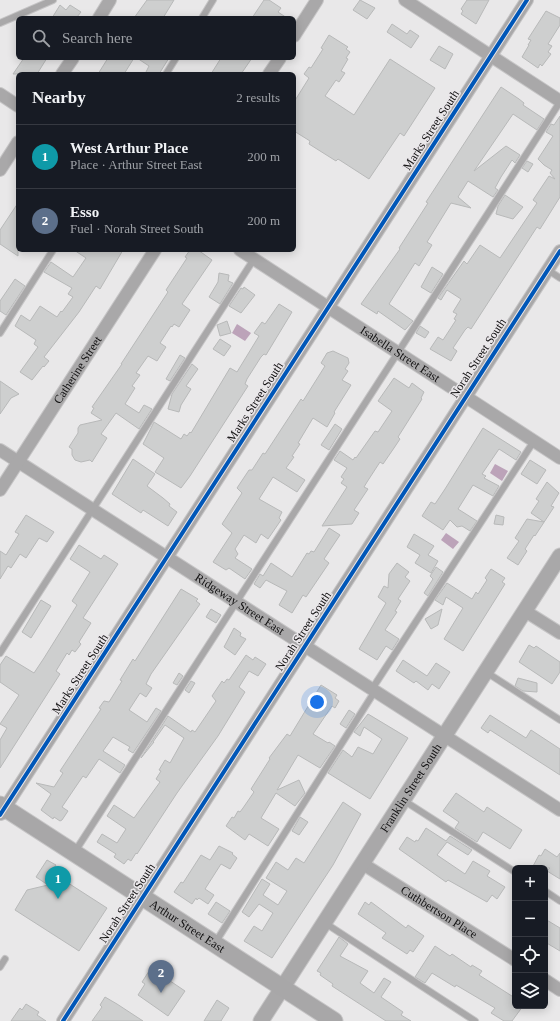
<!DOCTYPE html>
<meta charset="utf-8">
<style>
body{margin:0;font-family:Georgia,serif;background:#20242c;color:#f1f3f6}
.controls{position:absolute;right:12px;bottom:12px;display:grid;overflow:hidden;border-radius:6px;box-shadow:0 2px 10px #0003}
.controls button{width:36px;height:36px;display:grid;place-items:center;padding:0;border:0;border-bottom:1px solid #363941;background:#171b24;color:#f1f3f6;font:20px sans-serif}
.you{position:absolute;left:317px;top:702px;width:14px;height:14px;margin:-10px;border:3px solid #fff;border-radius:50%;background:#1a73e8;box-shadow:0 0 0 6px #1a73e833}
.badge{display:grid;place-items:center;width:26px;height:26px;border-radius:50%;background:#aeafb1;color:#fff;font-size:13px;font-weight:700}
.pin{position:absolute;translate:-50% -33px;filter:drop-shadow(0 1px 2px #0008)}
.pin::after{content:'';position:absolute;top:21px;width:14px;height:12px;background:inherit;clip-path:polygon(0 0,100% 0,50% 100%)}
.list{margin:0;padding:0;list-style:none}
h2{display:flex;justify-content:space-between;align-items:center;height:52px;margin:0;padding:0 16px;font-size:17px}
h2 small{font-size:13px;font-weight:400;color:#9ea1a6}
.list li{display:grid;grid-template-columns:26px 1fr auto;gap:12px;align-items:center;box-sizing:border-box;height:64px;padding:0 16px;border-top:1px solid #363941}
.list b{display:block;font-size:15px;white-space:nowrap}
.list p{margin:0;font-size:13px;white-space:nowrap;color:#9ea1a6}
.list em{font-size:13px;font-style:normal;color:#9ea1a6}
.icon{flex:none;width:22px;height:22px;fill:none;stroke:currentColor;stroke-width:2;stroke-linecap:round;stroke-linejoin:round}
.map{position:relative;flex:none;width:560px;height:1021px;overflow:hidden}
.search{position:absolute;background:#171b24;box-shadow:0 2px 10px #0003;left:16px;top:16px;width:280px;height:44px;display:flex;align-items:center;gap:10px;box-sizing:border-box;padding:0 14px;border-radius:6px;color:#9ea1a6;font-size:15px}
.panel{position:absolute;background:#171b24;box-shadow:0 2px 10px #0003;left:16px;top:72px;width:280px;height:180px;border-radius:6px}
.map>svg:first-child{display:block}
.water{fill:#bca3b9}
.building{fill:#cecfcf;stroke:#b8b9b9}
.lines{fill:none;stroke-linecap:round;stroke-linejoin:round}
.service-casing{stroke:#c6c5c6;stroke-width:8}
.minor-casing{stroke:#c6c5c6;stroke-width:14}
.tertiary-casing{stroke:#c6c5c6;stroke-width:17}
.secondary-casing{stroke:#c6c5c6;stroke-width:19}
.service{stroke:#a9a8a9;stroke-width:6}
.minor{stroke:#a9a8a9;stroke-width:12}
.tertiary{stroke:#a9a8a9;stroke-width:15}
.secondary{stroke:#a8a7a8;stroke-width:17}
.cycleway-casing{stroke:#eae7ea;stroke-width:6}
.cycleway{stroke:#0057b8;stroke-width:4}
.labels{text-anchor:middle;dominant-baseline:central;stroke-width:3;stroke-linejoin:round;paint-order:stroke}
.street-label{font-size:12px;fill:#111011;stroke:#eae7ea}
</style>
<div class="map">
<svg width="560" height="1021" viewBox="0 0 560 1021">
<rect width="100%" height="100%" fill="#e9e8e9"/>
<!-- water -->
<g class="water">
<polygon points="237,324 251,333 245,341 232,333"/>
<polygon points="495,464 508,471 502,481 490,473"/>
<polygon points="446,533 459,542 453,549 441,540"/>
</g>
<!-- building -->
<g class="building">
<polygon points="147,0 174,0 163,18 134,18"/>
<polygon points="264,0 269,0 281,8 278,12 287,18 252,18"/>
<polygon points="360,0 375,8 367,19 353,10"/>
<polygon points="467,0 489,0 476,24 461,14 463,11 461,9"/>
<polygon points="60,5 66,10 70,5 81,12 77,17 79,18 52,18"/>
<polygon points="546,11 560,18 560,25 548,44 552,46 548,52 551,54 542,66 540,64 538,68 522,57 529,45 528,45 531,40 528,39"/>
<polygon points="392,24 407,34 410,30 419,36 411,48 387,32"/>
<polygon points="329,35 348,47 346,49 350,52 346,58 348,59 341,71 345,73 339,82 336,80 325,96 354,115 390,59 435,88 404,136 400,133 369,179 338,159 336,161 309,144 310,141 294,131 294,102 309,78 304,74 309,67 311,68 323,49 321,48"/>
<polygon points="439,46 453,54 445,69 430,60"/>
<polygon points="24,58 47,58 37,74 13,74"/>
<polygon points="108,58 134,58 124,74 98,74"/>
<polygon points="137,58 169,58 159,74 145,74 149,66"/>
<polygon points="221,58 252,58 241,74 211,74"/>
<polygon points="501,87 519,99 524,103 523,105 544,119 537,130 513,114 474,171 506,146 520,155 515,163 512,160 501,177 495,188 498,190 493,197 468,181 458,197 471,208 451,203 427,242 432,245 419,266 415,263 389,304 413,321 405,330 378,311 377,314 361,304 400,249 399,248 428,203 426,202"/>
<polygon points="560,116 560,197 540,229 537,227 471,329 468,327 465,330 453,348 457,351 451,361 430,349 438,337 443,340 456,320 454,319 457,314 453,312 461,299 447,290 441,300 438,298 464,261 467,264 480,245 500,258 537,203 533,200 549,176 555,179 550,173 552,170 544,165 538,159 553,136 546,132 551,124 554,125"/>
<polygon points="527,161 533,164 528,172 522,168"/>
<polygon points="505,195 523,207 513,219 496,214 498,206"/>
<polygon points="18,203 18,256 0,244 0,230"/>
<polygon points="74,250 123,250 100,289 96,286 79,312 44,357 49,361 44,367 43,366 32,380 20,372 38,347 34,344 36,340 15,326 21,315 30,321 40,306 57,317 61,311 62,312 73,297 68,294 72,288 44,272 51,262 73,277 86,258"/>
<polygon points="190,250 198,250 212,260 182,304 190,310 179,327 174,324 172,327 171,326 160,343 166,347 157,361 148,356 136,373 140,375 132,386 135,388 125,404 139,413 144,405 152,409 139,429 116,413 101,434 107,438 92,462 90,460 81,462 75,460 72,455 72,449 69,447 78,433 78,428 80,425 102,420 91,413 94,408 92,407 122,364 121,364 168,292 166,290 187,258 185,257"/>
<polygon points="432,267 443,274 431,293 421,287"/>
<polygon points="219,273 229,275 228,281 233,283 220,304 209,297 218,282"/>
<polygon points="15,279 25,286 6,315 0,311 0,301"/>
<polygon points="244,287 255,295 241,313 229,306 241,288 243,289"/>
<polygon points="279,304 292,312 266,355 264,354 261,357 247,379 245,384 248,386 190,476 181,488 155,472 164,458 143,444 154,422 181,439 184,434 187,436 190,432 191,433 230,368 237,372 259,336 254,333 262,322 265,324"/>
<polygon points="227,321 231,333 220,336 217,325"/>
<polygon points="420,326 429,332 425,338 416,333"/>
<polygon points="220,339 231,346 224,356 213,349"/>
<polygon points="333,351 348,358 349,363 345,369 348,371 342,380 351,385 334,412 335,413 327,427 313,418 298,443 300,444 292,456 294,457 286,468 305,480 297,492 273,477 259,499 282,512 279,518 281,520 268,539 261,534 256,543 244,535 235,549 238,554 235,558 252,569 245,579 229,568 226,570 213,562 232,533 222,524 242,493 237,488 249,470 252,470 263,453 265,454 301,399 303,401 325,366 321,363 327,353"/>
<polygon points="180,355 185,358 170,381 166,379"/>
<polygon points="192,364 198,369 186,386 191,389 181,405 179,412 168,409 172,394"/>
<polygon points="394,378 409,388 412,383 424,392 421,398 422,399 398,437 400,439 394,448 383,464 380,462 367,482 364,487 368,489 354,510 359,513 352,524 322,526 347,487 341,483 344,479 341,477 347,468 334,460 340,451 353,460 355,457 356,458 375,431 378,432 392,411 378,401"/>
<polygon points="0,381 19,394 11,398 0,414"/>
<polygon points="335,424 342,429 329,450 321,445"/>
<polygon points="483,428 521,452 516,460 499,449 482,474 486,476 484,478 499,486 493,496 473,485 458,509 477,521 470,531 462,526 457,527 450,520 443,530 422,516 431,502 435,504 445,489"/>
<polygon points="133,459 155,474 147,486 163,498 170,504 169,506 177,512 168,526 143,510 141,513 112,494"/>
<polygon points="530,460 546,470 537,484 521,474"/>
<polygon points="547,482 559,493 551,506 554,507 535,536 534,535 525,549 527,551 518,565 507,558 519,541 515,538 527,519 544,522 531,513 539,501 536,499"/>
<polygon points="26,515 54,532 47,542 39,538 26,558 20,554 11,568 8,566 0,579 0,551 6,555 19,534 15,532"/>
<polygon points="496,515 504,517 503,525 494,524"/>
<polygon points="329,528 340,535 324,559 329,563 306,597 303,595 292,613 279,605 287,591 266,580 260,588 254,584 260,574 263,576 271,563 292,577 307,553 309,554 311,551 314,552"/>
<polygon points="414,534 434,546 428,555 438,561 431,573 415,563 420,555 407,547"/>
<polygon points="79,545 101,559 104,555 118,564 83,618 91,623 79,642 81,644 75,652 72,650 69,655 67,653 56,671 60,674 0,768 0,740 7,728 0,724 19,695 0,682 0,665 6,656 34,673 44,658 77,605 72,601 90,572 70,559"/>
<polygon points="397,563 409,572 405,577 410,581 398,599 401,601 395,611 397,612 385,630 399,639 392,650 386,646 377,660 359,649 386,603 378,597 384,586 388,588 389,574"/>
<polygon points="436,567 443,572 428,596 424,593 433,579 430,576"/>
<polygon points="491,569 505,578 502,582 505,584 463,651 444,639 463,608 446,597 443,605 435,600 447,583 472,599 476,592 478,594 487,580 485,578"/>
<polygon points="181,589 198,599 196,601 200,604 151,674 146,684 152,688 146,697 140,693 129,710 147,722 156,708 161,711 133,753 128,750 130,747 113,737 103,751 125,765 120,773 99,759 86,778 83,776 62,807 68,811 62,820 60,821 54,817 53,819 41,810 51,794 36,783 54,787 63,773 60,771 101,709 99,708 104,701 109,702 122,681 120,680 133,659 135,661"/>
<polygon points="41,600 51,606 31,638 22,632"/>
<polygon points="211,609 221,615 216,623 206,617"/>
<polygon points="442,609 438,625 431,629 425,619"/>
<polygon points="234,628 241,633 240,636 246,639 235,655 224,647"/>
<polygon points="529,645 534,648 536,646 560,662 560,672 552,684 519,662"/>
<polygon points="246,655 253,660 255,657 266,664 258,676 249,671 239,687 245,692 218,736 177,793 137,854 136,853 131,861 128,859 124,864 114,857 116,854 97,842 102,834 117,843 126,829 107,816 114,805 134,818 160,782 156,779 161,771 159,770 165,760 170,763 184,738 165,725 153,742 154,742 141,758 168,716 191,732 192,730 195,732 216,701 212,696 222,681 224,683 227,679 229,680"/>
<polygon points="403,660 427,676 436,663 450,672 439,689 432,684 428,690 416,681 414,683 396,671"/>
<polygon points="179,673 183,676 177,685 173,683"/>
<polygon points="518,678 537,683 537,692 523,691 515,686"/>
<polygon points="191,681 195,683 189,693 185,690"/>
<polygon points="321,685 337,695 335,698 339,701 335,708 332,706 313,734 328,743 329,742 335,746 320,768 298,755 277,790 299,780 305,793 295,806 276,793 261,818 279,829 268,846 249,834 245,840 226,826 232,817 234,818 238,811 240,812 243,808 254,792 251,789 270,759 269,758 287,734 290,736"/>
<polygon points="349,710 355,714 346,728 340,724"/>
<polygon points="368,714 408,738 370,799 328,773 343,750 352,757 358,747 373,754 382,739 364,727 360,736 354,732"/>
<polygon points="490,715 526,738 531,730 560,749 560,775 490,730 488,733 481,728"/>
<polygon points="456,793 484,812 487,807 522,830 510,849 483,832 477,842 455,828 459,822 443,811"/>
<polygon points="343,802 361,814 333,865 272,958 244,941 254,926 262,931 273,913 259,904 249,917 242,912 262,879 270,884 263,895 278,905 287,891 266,878 276,862 288,870 296,858 304,863"/>
<polygon points="300,817 308,822 299,835 292,831"/>
<polygon points="426,828 446,841 450,836 472,850 468,855 447,842 437,855 465,874 473,861 490,871 487,876 505,887 497,899 492,895 487,902 448,880 446,882 399,849 407,837 415,842 416,840 418,841"/>
<polygon points="219,846 233,853 232,854 237,858 230,869 221,864 205,889 214,895 208,904 199,898 197,900 196,898 192,904 174,892 181,882 183,883 201,855 210,860"/>
<polygon points="545,849 557,857 560,853 560,879 547,871 550,868 532,868 539,855 541,856"/>
<polygon points="47,860 56,865 51,872 107,908 79,951 15,910 27,890 48,885 36,877"/>
<polygon points="216,902 230,911 222,923 208,914"/>
<polygon points="365,902 369,905 371,902 406,928 408,925 424,936 413,952 410,950 407,954 382,938 386,933 358,914"/>
<polygon points="545,919 560,928 560,951 545,942"/>
<polygon points="339,937 348,944 340,956 368,971 360,983 374,993 384,978 391,982 381,997 403,1012 401,1015 411,1021 386,1021 332,986 333,984 320,975 321,973 317,971"/>
<polygon points="435,946 450,956 452,954 471,967 472,965 482,971 479,975 515,998 515,1006 523,1006 512,1021 504,1021 491,1013 495,1008 456,985 455,987 432,973 425,983 415,977"/>
<polygon points="151,968 185,991 168,1016 138,995 145,984 142,982"/>
<polygon points="105,997 117,1004 143,1021 92,1021 102,1007 100,1005"/>
<polygon points="217,1000 229,1008 221,1021 204,1021"/>
<polygon points="26,1004 39,1012 37,1015 46,1021 11,1021 20,1008 22,1010"/>
</g>
<g class="lines">
<defs>
<g id="service">
<polyline points="202,18 213,0"/>
<polyline points="0,23 53,0"/>
<polyline points="166,74 176,58"/>
<polyline points="548,270 560,278"/>
<polyline points="0,333 53,250"/>
<polyline points="0,653 254,259"/>
<polyline points="486,672 560,720"/>
<polyline points="372,689 534,441"/>
<polyline points="403,800 515,872"/>
<polyline points="74,853 560,102"/>
<polyline points="545,891 560,901"/>
<polyline points="325,923 475,1021"/>
<polyline points="215,943 375,691"/>
<polyline points="0,967 5,959"/>
</g>
<g id="minor">
<polyline points="405,0 560,101"/>
<polyline points="99,18 110,0"/>
<polyline points="294,36 317,0"/>
<polyline points="62,74 73,58"/>
<polyline points="269,74 280,58"/>
<polyline points="0,94 18,106"/>
<polyline points="0,170 18,142"/>
<path id="s1" d="M 240,250 L 560,458"/>
<path id="s2" d="M 0,450 L 560,810"/>
<path id="s3" d="M 0,490 L 155,250"/>
<polyline points="525,611 560,633"/>
<polyline points="1,814 527,0"/>
<path id="s4" d="M 363,864 L 515,960"/>
<polyline points="545,980 560,990"/>
<polyline points="63,1021 560,251"/>
</g>
<g id="tertiary">
<path id="s5" d="M 261,1021 L 560,556"/>
</g>
<g id="secondary">
<path id="s6" d="M 0,805 L 334,1021"/>
</g>
</defs>
<!-- service casing -->
<use href="#service" class="service-casing"/>
<!-- minor casing -->
<use href="#minor" class="minor-casing"/>
<!-- tertiary casing -->
<use href="#tertiary" class="tertiary-casing"/>
<!-- secondary casing -->
<use href="#secondary" class="secondary-casing"/>
<!-- service -->
<use href="#service" class="service"/>
<!-- minor -->
<use href="#minor" class="minor"/>
<!-- tertiary -->
<use href="#tertiary" class="tertiary"/>
<!-- secondary -->
<use href="#secondary" class="secondary"/>
<defs>
<g id="cycleway">
<polyline points="0,815 527,0"/>
<polyline points="63,1021 560,251"/>
</g>
</defs>
<!-- cycleway casing -->
<use href="#cycleway" class="cycleway-casing"/>
<!-- cycleway -->
<use href="#cycleway" class="cycleway"/>
</g>
<g class="labels">
<!-- street labels -->
<g class="street-label">
<text transform="translate(431 130) rotate(-57)">Marks Street South</text>
<text stroke="none"><textPath href="#s1" startOffset="191">Isabella Street East</textPath></text>
<text transform="translate(478 358) rotate(-57)">Norah Street South</text>
<text stroke="none"><textPath href="#s3" startOffset="143">Catherine Street</textPath></text>
<text transform="translate(255 402) rotate(-57)">Marks Street South</text>
<text stroke="none"><textPath href="#s2" startOffset="285">Ridgeway Street East</textPath></text>
<text transform="translate(303 631) rotate(-57)">Norah Street South</text>
<text transform="translate(80 674) rotate(-57)">Marks Street South</text>
<text stroke="none"><textPath href="#s5" startOffset="277">Franklin Street South</textPath></text>
<text transform="translate(127 903) rotate(-57)">Norah Street South</text>
<text stroke="none"><textPath href="#s4" startOffset="90">Cuthbertson Place</textPath></text>
<text stroke="none"><textPath href="#s6" startOffset="223">Arthur Street East</textPath></text>
</g>
</g>
</svg>
<div class="controls">
<button>+</button>
<button>−</button>
<button><svg class="icon" aria-label="locate" viewBox="0 0 24 24"><circle cx="12" cy="12" r="6"/><path d="M12 2v4M12 18v4M2 12h4M18 12h4"/></svg></button>
<button><svg class="icon" aria-label="layers" viewBox="0 0 24 24"><path d="M12 4l9 5-9 5-9-5zM3 14l9 5 9-5"/></svg></button>
</div>
<div class="you"></div>
<div class="pin badge" style="left:58px;top:899px;background:#0f9aa8">1</div>
<div class="pin badge" style="left:161px;top:993px;background:#5c6f8a">2</div>
<div class="search"><svg class="icon" aria-label="search" viewBox="0 0 24 24"><circle cx="10" cy="10" r="6"/><path d="M15 15l6 6"/></svg>Search here</div>
<section class="panel">
<h2>Nearby<small>2 results</small></h2>
<ul class="list">
<li><span class="badge" style="background:#0f9aa8">1</span><div><b>West Arthur Place</b><p>Place · Arthur Street East</p></div><em>200 m</em></li>
<li><span class="badge" style="background:#5c6f8a">2</span><div><b>Esso</b><p>Fuel · Norah Street South</p></div><em>200 m</em></li>
</ul>
</section>
</div>
